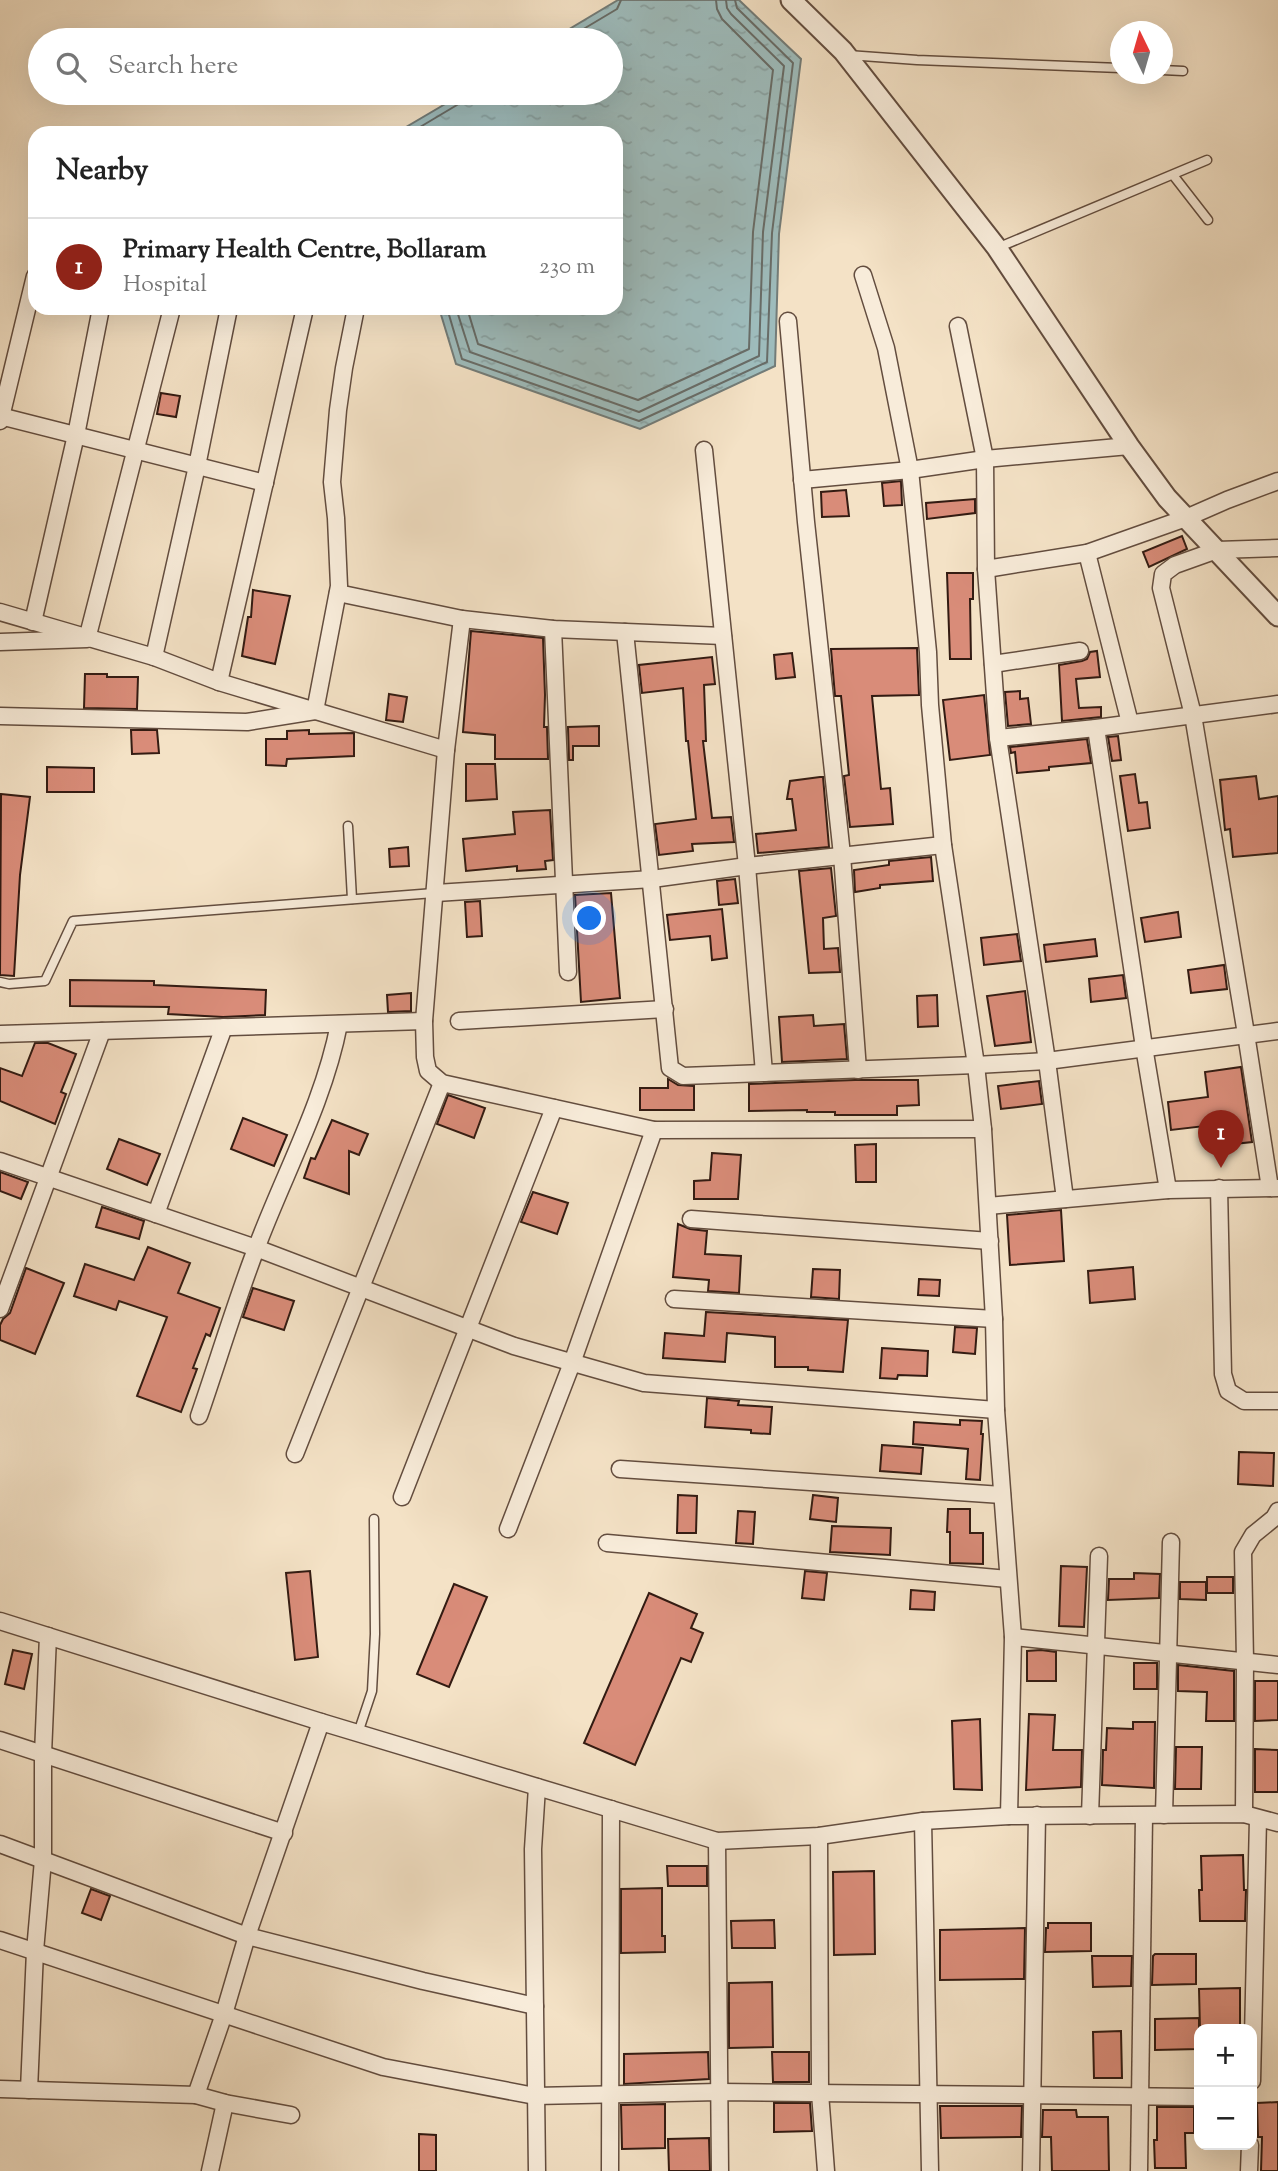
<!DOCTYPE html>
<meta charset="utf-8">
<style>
body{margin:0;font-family:"Sorts Mill Goudy",serif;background:#f2f2f2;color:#222}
.controls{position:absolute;right:21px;bottom:21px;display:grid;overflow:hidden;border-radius:14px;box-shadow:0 7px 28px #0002}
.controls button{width:63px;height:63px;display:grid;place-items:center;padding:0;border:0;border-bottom:2px solid #e0e0e0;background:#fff;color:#222;font:35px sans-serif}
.compass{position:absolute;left:1110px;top:21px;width:63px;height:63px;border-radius:50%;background:#fff;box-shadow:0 7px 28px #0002;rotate:355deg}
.you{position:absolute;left:590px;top:919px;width:24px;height:24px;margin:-18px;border:5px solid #fff;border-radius:50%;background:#1a73e8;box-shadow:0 0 0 10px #1a73e833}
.badge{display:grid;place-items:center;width:46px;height:46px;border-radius:50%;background:#8f2418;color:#fff;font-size:23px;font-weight:700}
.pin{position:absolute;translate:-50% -58px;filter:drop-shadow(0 2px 4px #0008)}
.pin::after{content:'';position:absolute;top:37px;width:24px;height:21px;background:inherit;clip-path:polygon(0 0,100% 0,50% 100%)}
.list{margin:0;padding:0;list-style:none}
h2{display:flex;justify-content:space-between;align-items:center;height:91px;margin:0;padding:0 28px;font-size:30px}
h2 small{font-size:23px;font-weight:400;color:#767676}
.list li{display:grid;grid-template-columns:46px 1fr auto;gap:21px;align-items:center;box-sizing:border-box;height:98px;padding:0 28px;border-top:2px solid #e0e0e0}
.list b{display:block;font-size:26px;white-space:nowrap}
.list p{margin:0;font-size:23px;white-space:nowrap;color:#767676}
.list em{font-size:23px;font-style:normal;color:#767676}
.icon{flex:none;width:38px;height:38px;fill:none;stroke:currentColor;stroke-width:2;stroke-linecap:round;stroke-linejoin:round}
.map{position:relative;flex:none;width:1278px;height:2171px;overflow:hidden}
.search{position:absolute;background:#fff;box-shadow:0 7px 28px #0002;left:28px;top:28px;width:595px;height:77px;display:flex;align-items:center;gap:18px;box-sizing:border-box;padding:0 24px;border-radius:38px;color:#767676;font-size:26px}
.panel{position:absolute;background:#fff;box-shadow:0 7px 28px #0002;left:28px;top:126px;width:595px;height:189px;border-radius:21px}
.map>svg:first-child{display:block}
.water{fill:url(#water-ripples);stroke:#737c78;stroke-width:2}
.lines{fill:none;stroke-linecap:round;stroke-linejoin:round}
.shore{stroke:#686c67;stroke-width:2}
.building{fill:#d98c79;stroke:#331b12;stroke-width:2}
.service-casing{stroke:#634d3f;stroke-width:11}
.minor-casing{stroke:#634d3f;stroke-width:19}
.tertiary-casing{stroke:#634d3f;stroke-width:23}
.service{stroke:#f8ecda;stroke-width:8}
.minor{stroke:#f8ecda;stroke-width:16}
.tertiary{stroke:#f8ecda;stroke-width:19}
</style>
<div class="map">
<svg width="1278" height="2171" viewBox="0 0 1278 2171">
<defs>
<pattern id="water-ripples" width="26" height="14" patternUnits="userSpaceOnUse" patternTransform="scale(1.75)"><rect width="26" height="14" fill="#9ebcbc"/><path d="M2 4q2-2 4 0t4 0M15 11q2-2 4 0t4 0" fill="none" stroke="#89a1a1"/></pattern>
</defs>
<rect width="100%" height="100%" fill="#f4e2c6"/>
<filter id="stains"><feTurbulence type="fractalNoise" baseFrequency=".00286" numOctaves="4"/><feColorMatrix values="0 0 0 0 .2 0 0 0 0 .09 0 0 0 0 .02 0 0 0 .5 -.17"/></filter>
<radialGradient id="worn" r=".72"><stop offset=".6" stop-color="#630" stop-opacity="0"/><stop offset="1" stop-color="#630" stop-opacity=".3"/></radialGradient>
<!-- water -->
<polygon class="water" points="618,0 739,0 801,59 779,234 775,366 640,429 456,364 439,308 616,308 616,133 396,133 464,93 611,93 611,40 551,40"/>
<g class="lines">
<!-- shore -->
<g class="shore">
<polyline points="565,40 617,9 621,0"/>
<polyline points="410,133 462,102 466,93"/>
<polyline points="447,308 462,359 639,421 767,362 772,233 793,63 737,8 735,0"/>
<polyline points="456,308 470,352 639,412 759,356 763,232 784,66 731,14 727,8 726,0"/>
<polyline points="467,308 478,344 638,400 749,349 753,232 773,70 722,19 717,9 716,0"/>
</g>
</g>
<!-- building -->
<g class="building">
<polygon points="161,393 180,396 176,417 157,414"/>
<polygon points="901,481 902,505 884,506 882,483"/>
<polygon points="846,490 849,516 822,517 821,492"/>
<polygon points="975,499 975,513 927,519 926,503"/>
<polygon points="1182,536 1187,549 1149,567 1143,552"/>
<polygon points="947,573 973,573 973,599 970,599 971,659 950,659"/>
<polygon points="253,590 290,596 275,664 242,656 248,617 251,617"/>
<polygon points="471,631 543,638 545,695 544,727 547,727 548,759 495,759 495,735 463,732"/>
<polygon points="917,648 919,695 872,696 881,789 890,788 893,824 850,827 844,776 849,775 841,696 835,696 831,649"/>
<polygon points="1097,651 1100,677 1076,679 1079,708 1101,707 1101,717 1062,721 1059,665 1082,661 1087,659 1090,652"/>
<polygon points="792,653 795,677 776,679 774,655"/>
<polygon points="712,657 715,684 704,685 706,741 703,741 712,818 731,817 734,842 692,844 693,851 659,855 655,824 696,819 688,741 686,741 683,688 642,693 639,665"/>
<polygon points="85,674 107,674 107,677 138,677 137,709 84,708"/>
<polygon points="1020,691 1020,699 1028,698 1031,724 1008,726 1005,692"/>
<polygon points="389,694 407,697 403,722 386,720"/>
<polygon points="984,695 990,755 950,760 943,700"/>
<polygon points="599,726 599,746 573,746 573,760 569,760 568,727"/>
<polygon points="131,730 157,730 159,753 132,754"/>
<polygon points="309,730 309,734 354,733 354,756 287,759 286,766 266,765 266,739 287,739 287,731"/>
<polygon points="1118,736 1121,760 1112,761 1108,737"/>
<polygon points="1087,739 1091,763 1049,767 1049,770 1017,773 1015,752 1011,753 1010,747"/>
<polygon points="466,764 495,764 497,799 466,801"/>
<polygon points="47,767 94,768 94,792 47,792"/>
<polygon points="1135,774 1139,803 1147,802 1150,828 1128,831 1120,776"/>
<polygon points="1256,776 1259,799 1278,796 1278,853 1233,857 1230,829 1225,830 1220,780"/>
<polygon points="820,777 823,777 829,847 758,853 756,834 796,830 792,799 787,799 790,781"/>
<polygon points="1,794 30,797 20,875 14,976 0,975"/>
<polygon points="550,810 553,860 545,861 546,869 517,871 517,866 466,871 463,839 515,834 513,812"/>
<polygon points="408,847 409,866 390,867 389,849"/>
<polygon points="931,857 933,881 880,885 880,888 855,892 854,870 889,865 889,861"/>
<polygon points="831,868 836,916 823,918 824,949 838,948 840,972 809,973 799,871"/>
<polygon points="735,879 738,903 719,905 717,881"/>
<polygon points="611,893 620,998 581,1002 575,895"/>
<polygon points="480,901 482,936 467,937 465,902"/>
<polygon points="722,909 727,958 712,960 710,936 670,940 667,915"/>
<polygon points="1178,912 1181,937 1145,942 1141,918"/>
<polygon points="1017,934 1021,961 984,965 981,938"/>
<polygon points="1095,939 1097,956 1046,962 1044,945"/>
<polygon points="1224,965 1227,989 1191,993 1188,970"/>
<polygon points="1123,975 1126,998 1091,1002 1089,979"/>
<polygon points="70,980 154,981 154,985 266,990 265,1015 223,1017 168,1014 169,1007 70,1006"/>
<polygon points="1025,991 1031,1042 995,1046 987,996"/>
<polygon points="411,993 411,1011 388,1012 387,995"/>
<polygon points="937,995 938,1026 918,1027 917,996"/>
<polygon points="813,1015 814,1026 844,1024 847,1059 782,1062 779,1017"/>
<polygon points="35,1043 48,1043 76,1054 61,1092 66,1094 55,1124 0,1101 0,1068 22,1076"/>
<polygon points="1241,1067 1252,1142 1216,1146 1213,1125 1171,1130 1168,1102 1208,1097 1205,1072"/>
<polygon points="668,1079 678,1085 694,1086 694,1110 640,1110 640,1088 668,1088"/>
<polygon points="855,1080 918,1080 919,1105 897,1106 897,1115 835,1115 835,1112 807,1112 807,1110 749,1111 749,1084"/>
<polygon points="1039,1081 1042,1104 1001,1109 998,1086"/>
<polygon points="448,1095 485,1108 474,1138 437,1124"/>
<polygon points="243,1118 287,1135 274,1166 231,1149"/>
<polygon points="332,1120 368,1134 359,1155 349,1151 349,1194 304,1178 311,1158 315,1159"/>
<polygon points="119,1139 160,1154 147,1185 107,1169"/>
<polygon points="876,1144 876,1182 856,1182 855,1145"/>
<polygon points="712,1153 741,1155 738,1199 694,1199 694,1181 710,1180"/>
<polygon points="0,1172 28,1182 21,1199 0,1191"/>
<polygon points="533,1192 568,1203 557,1234 521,1222"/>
<polygon points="102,1207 144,1221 139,1239 96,1227"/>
<polygon points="1061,1210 1064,1261 1010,1265 1007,1215"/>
<polygon points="678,1224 690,1229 707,1231 705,1254 741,1256 739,1293 708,1291 709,1280 673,1277"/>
<polygon points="148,1247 190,1263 178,1293 220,1308 210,1336 206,1334 193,1368 197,1369 181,1412 137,1396 167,1317 119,1301 116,1310 74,1296 85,1264 134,1280"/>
<polygon points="1133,1267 1135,1299 1090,1303 1088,1271"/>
<polygon points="26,1268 64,1283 35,1354 0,1340 0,1325 3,1319 10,1313"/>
<polygon points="813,1269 840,1270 839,1299 811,1297"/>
<polygon points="919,1279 940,1280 939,1296 918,1295"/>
<polygon points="253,1288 294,1301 284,1330 243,1317"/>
<polygon points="706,1312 848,1320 843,1372 808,1370 808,1367 775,1367 775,1337 727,1333 725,1362 663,1358 665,1333 704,1336"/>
<polygon points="955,1327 977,1328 975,1354 953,1352"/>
<polygon points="882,1348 928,1351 927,1376 898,1375 897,1379 880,1378"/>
<polygon points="707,1398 739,1401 738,1405 772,1407 770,1434 751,1433 751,1430 705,1427"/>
<polygon points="960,1420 982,1421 981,1434 983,1434 980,1480 966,1479 968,1449 913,1444 914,1422 960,1425"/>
<polygon points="882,1445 923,1448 921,1474 880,1471"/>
<polygon points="1239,1452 1274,1453 1273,1486 1238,1484"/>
<polygon points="678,1495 697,1496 696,1533 677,1533"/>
<polygon points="813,1495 838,1498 836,1522 810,1519"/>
<polygon points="948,1509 970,1509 970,1533 983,1533 983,1564 950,1563 950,1532 947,1532"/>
<polygon points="738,1511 755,1512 753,1544 736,1543"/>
<polygon points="832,1526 891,1528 890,1555 830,1552"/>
<polygon points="1061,1566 1087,1567 1084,1627 1059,1626"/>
<polygon points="310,1571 318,1657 295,1660 286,1573"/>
<polygon points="805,1571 827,1573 824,1600 802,1598"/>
<polygon points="1134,1573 1160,1574 1159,1598 1108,1600 1109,1579 1134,1579"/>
<rect x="1207" y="1577" width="26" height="16"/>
<polygon points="1180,1582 1206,1582 1206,1600 1180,1599"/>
<polygon points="454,1584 487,1597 449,1687 417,1674"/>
<polygon points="911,1590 935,1592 934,1610 910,1609"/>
<polygon points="649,1593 697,1614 691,1628 703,1633 691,1662 681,1658 635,1765 584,1743"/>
<polygon points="13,1650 32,1654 24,1689 5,1684"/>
<polygon points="1041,1650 1056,1652 1056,1681 1027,1681 1027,1651"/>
<rect x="1134" y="1663" width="23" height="26"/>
<polygon points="1178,1665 1234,1671 1234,1721 1206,1721 1207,1692 1178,1691"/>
<polygon points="1255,1681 1278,1681 1278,1720 1255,1721"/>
<polygon points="1029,1714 1055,1715 1053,1750 1082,1750 1081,1787 1026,1790"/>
<polygon points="980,1719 982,1790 954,1789 952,1721"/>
<polygon points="1133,1722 1155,1722 1154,1788 1102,1785 1103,1750 1106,1750 1107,1728 1133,1729"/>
<polygon points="1176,1747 1202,1747 1201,1789 1175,1789"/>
<polygon points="1255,1749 1278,1750 1278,1792 1255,1792"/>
<polygon points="1243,1855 1244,1890 1246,1890 1245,1921 1200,1921 1199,1890 1202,1890 1201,1856"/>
<polygon points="667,1866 707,1866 707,1886 668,1886"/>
<polygon points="874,1871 875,1954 834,1955 833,1872"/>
<polygon points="662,1888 662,1936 665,1936 665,1952 621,1953 621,1889"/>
<polygon points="91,1889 110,1896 101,1920 82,1913"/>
<polygon points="774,1920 775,1948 732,1948 731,1921"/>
<polygon points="1048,1923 1091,1923 1091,1951 1045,1952 1046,1928 1048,1928"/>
<polygon points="1025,1928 1024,1979 940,1980 940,1930"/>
<polygon points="1155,1954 1196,1954 1196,1984 1152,1985 1153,1956"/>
<polygon points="1092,1956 1132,1956 1131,1986 1093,1987"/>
<polygon points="772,1982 773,2047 729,2048 729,1983"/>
<polygon points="1240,1988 1240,2029 1200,2029 1199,1989"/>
<polygon points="1199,2018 1199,2049 1155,2050 1155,2019"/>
<polygon points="1121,2031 1122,2078 1094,2078 1093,2032"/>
<polygon points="708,2052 709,2079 624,2084 624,2054"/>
<polygon points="772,2052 809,2052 809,2082 773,2082"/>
<polygon points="1278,2102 1278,2171 1261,2171 1262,2137 1258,2137 1257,2103"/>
<polygon points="774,2103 810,2103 812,2131 774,2132"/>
<polygon points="665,2104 665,2148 622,2149 621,2105"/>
<polygon points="940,2106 1022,2106 1021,2137 941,2138"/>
<polygon points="1157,2107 1194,2107 1194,2133 1185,2133 1186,2168 1155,2168 1154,2140 1157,2140"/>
<polygon points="1043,2110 1076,2110 1077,2117 1108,2117 1109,2171 1052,2171 1051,2137 1042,2137"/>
<polygon points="419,2134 436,2135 436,2171 419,2171"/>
<polygon points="709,2138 710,2171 669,2171 668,2139"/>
</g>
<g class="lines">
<defs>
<g id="service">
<polyline points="848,55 917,60 1120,68"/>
<polyline points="1162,70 1183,71"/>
<polyline points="1173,175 1208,220"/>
<polyline points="997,248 1207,160"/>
<polyline points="348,826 352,899"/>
<polyline points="0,982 9,984 45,981 73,921 434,893"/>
<polyline points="358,1733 372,1691 375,1634 374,1519"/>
</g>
<g id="minor">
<polyline points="863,275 886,348 910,470 928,652 930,705 943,845 976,1065 983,1129 994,1319 996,1410 1013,1637 1009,1816"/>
<polyline points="788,321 806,522 842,855 858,1070"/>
<polyline points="958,326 985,459 986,569 998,738 1047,1061 1065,1199"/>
<polyline points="0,416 265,483"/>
<polyline points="0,421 35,276"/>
<polyline points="704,450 747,866 764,1073"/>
<polyline points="802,480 910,470 985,459 1129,446"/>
<polyline points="1087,553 1130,723"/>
<polyline points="986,569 1087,553 1186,518 1227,500 1278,481"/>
<polyline points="338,593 462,619 446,750 424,1021 425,1057 428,1071 442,1083 654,1130 983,1129"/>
<polyline points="0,612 154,657 219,682 446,750"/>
<polyline points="462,619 553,629 723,636"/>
<polyline points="33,622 76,435 101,308"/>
<polyline points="553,629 568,972"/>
<polyline points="625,632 670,1068 683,1076 976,1065 1047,1061 1278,1031"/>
<polyline points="0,642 87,639 171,312"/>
<polyline points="154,657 197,466 229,308"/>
<polyline points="993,664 1080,651"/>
<polyline points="219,682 305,308"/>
<polyline points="0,716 247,722 315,711 339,586 336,518 332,482 338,410 344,368 356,308"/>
<polyline points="1096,728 1144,1047 1168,1190 1278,1188"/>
<polyline points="998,738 1096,728 1278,704"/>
<polyline points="436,893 652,879 747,866 943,845"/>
<polyline points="459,1021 665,1009"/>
<polyline points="0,1034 424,1021"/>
<polyline points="0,1161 256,1248 514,1346 644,1383 996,1410"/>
<polyline points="1219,1188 1223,1374 1228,1391 1244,1401 1278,1401"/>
<polyline points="1270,1188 1246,1034 1193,715 1161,588 1163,574 1175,565 1217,550 1278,548"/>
<polyline points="988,1206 1168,1190"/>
<polyline points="156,1214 224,1027"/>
<polyline points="691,1219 990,1241"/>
<polyline points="674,1299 994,1319"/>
<polyline points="0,1309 102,1031"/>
<path d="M 199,1416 C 218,1361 235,1304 256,1249 C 284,1174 324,1102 339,1024"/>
<polyline points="295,1454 442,1083"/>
<polyline points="620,1469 1002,1495"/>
<polyline points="402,1497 554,1108"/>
<polyline points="508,1529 572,1363 654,1130"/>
<polyline points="607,1543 1008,1579"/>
<polyline points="0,1621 321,1722 717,1841 819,1836 923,1821 1009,1816 1244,1814 1278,1823"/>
<polyline points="1013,1637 1278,1665"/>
<polyline points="0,1740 284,1833"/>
<polyline points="537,1787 533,1849 537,2171"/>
<polyline points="1244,1814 1245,1661 1243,1552 1253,1535 1274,1518 1278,1511"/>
<polyline points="1164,1815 1171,1542"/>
<polyline points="1090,1816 1099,1556"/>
<polyline points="923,1821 930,2171"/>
<polyline points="819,1836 820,2093 826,2171"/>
<polyline points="717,1841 720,2171"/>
<polyline points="0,1844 247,1936 423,1981 535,2006"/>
<polyline points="0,1940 383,2067 535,2096 719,2092 1199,2097"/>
<polyline points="1252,2081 1258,1819"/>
<polyline points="0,2089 196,2095 225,2103 291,2115"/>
<polyline points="29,2090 35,1951 43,1860 43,1754 48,1636"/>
<polyline points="196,2095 224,2014 247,1936 321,1722"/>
<polyline points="210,2171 225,2103"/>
<polyline points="610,2171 611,1809"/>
<polyline points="1031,2171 1037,1815"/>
<polyline points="1139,2171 1144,1816"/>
<polyline points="1249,2171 1250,2145"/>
</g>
<polyline id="tertiary" points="791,0 843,51 997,248 1129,446 1167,498 1278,616"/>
</defs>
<!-- service casing -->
<use href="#service" class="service-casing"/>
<!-- minor casing -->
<use href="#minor" class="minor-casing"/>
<!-- tertiary casing -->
<use href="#tertiary" class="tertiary-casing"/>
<!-- service -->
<use href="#service" class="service"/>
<!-- minor -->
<use href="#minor" class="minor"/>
<!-- tertiary -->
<use href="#tertiary" class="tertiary"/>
</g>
<rect width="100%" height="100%" filter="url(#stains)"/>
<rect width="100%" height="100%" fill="url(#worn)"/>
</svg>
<div class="controls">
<button>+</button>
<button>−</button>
</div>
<svg class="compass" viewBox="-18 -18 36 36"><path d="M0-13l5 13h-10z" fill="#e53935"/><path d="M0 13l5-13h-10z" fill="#767676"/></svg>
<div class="you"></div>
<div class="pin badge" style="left:1221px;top:1168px">1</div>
<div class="search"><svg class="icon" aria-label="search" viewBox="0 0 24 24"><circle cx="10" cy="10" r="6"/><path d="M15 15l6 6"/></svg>Search here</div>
<section class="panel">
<h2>Nearby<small></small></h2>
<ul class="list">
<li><span class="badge">1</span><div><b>Primary Health Centre, Bollaram</b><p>Hospital</p></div><em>230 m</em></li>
</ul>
</section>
</div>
